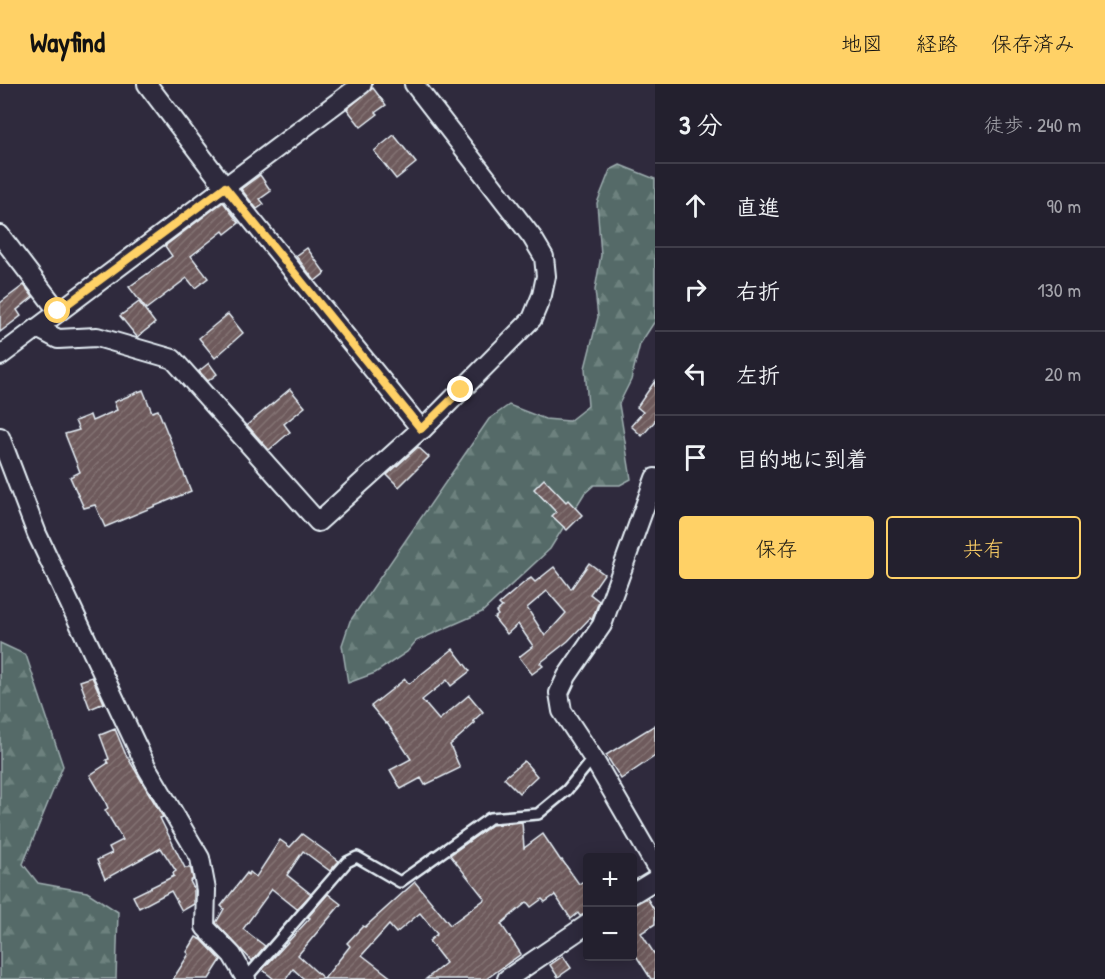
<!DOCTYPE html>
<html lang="ja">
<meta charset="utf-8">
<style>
body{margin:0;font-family:"Patrick Hand","Klee One",sans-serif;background:#2f2d3a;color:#f1f3f6}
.controls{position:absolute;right:18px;bottom:18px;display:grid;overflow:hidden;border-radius:6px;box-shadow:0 3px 15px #0003}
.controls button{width:54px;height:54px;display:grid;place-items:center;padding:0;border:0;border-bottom:2px solid #403e4a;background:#23202e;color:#f1f3f6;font:30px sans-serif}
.stop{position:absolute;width:18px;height:18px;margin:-14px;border:4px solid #ffd166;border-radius:50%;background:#fff}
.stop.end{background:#ffd166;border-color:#fff;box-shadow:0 2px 6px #0008}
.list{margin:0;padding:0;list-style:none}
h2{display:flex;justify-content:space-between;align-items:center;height:78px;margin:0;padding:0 24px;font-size:26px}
h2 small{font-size:20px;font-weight:400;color:#a3a3aa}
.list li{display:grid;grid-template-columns:39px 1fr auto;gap:18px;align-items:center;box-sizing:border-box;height:84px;padding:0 24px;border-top:2px solid #403e4a}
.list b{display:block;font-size:22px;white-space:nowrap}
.list em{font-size:20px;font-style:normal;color:#a3a3aa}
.actions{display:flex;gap:12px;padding:18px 24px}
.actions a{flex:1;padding:14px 0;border:2px solid #ffd166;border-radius:6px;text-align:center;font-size:21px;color:#ffd166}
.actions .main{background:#ffd166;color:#111}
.icon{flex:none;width:33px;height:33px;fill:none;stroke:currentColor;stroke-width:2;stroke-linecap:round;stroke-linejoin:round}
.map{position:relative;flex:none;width:655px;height:895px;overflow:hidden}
header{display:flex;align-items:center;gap:36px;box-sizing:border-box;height:84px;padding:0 30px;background:#ffd166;color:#111}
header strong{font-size:28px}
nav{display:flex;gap:33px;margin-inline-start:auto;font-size:21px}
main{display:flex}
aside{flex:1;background:#23202e}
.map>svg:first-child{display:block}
.forest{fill:url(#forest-firs);stroke:#9eaeb0;stroke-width:1.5}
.building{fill:url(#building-hatch);stroke:#e8f1f8;stroke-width:1.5;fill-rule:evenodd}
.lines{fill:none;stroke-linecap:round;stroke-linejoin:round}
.lane-casing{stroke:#e8f1f8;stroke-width:14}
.street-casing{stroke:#e8f1f8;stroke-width:22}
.lane{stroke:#2f2a3d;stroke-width:9}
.street{stroke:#2f2a3d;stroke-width:18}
.route{stroke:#ffd166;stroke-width:8}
</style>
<header>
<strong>Wayfind</strong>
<nav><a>地図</a><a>経路</a><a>保存済み</a></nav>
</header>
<main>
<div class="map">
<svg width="655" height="895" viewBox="0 0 655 895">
<defs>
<pattern id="forest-firs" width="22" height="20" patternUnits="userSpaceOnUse" patternTransform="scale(1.5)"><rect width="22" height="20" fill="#556b67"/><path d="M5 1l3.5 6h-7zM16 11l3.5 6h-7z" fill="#6d817e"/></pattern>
<pattern id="building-hatch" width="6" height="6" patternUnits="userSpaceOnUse" patternTransform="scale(1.5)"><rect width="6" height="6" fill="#6e5a5b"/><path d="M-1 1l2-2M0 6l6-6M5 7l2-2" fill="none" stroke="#837273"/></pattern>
</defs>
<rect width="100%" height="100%" fill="#2f2a3d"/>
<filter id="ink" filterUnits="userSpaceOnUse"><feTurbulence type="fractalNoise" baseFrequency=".0167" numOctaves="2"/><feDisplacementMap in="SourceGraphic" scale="12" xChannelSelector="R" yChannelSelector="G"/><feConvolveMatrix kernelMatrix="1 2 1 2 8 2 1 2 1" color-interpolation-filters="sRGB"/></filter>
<g filter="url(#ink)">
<!-- forest -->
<g class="forest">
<polygon points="620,81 655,95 655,237 640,260 631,296 619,320 631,395 620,401 594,401 584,410 550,465 482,528 416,557 407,568 375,589 348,599 342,561 350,537 489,335 509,321 545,335 569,337 588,322 585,284 598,233 595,206 601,171 597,119 610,86"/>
<polygon points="0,559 26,571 63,682 23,780 38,799 87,808 118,828 116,895 0,895"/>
</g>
<!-- building -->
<g class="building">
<polygon points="373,4 386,21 376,28 378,30 361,43 347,25"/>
<polygon points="394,51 416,79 396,95 374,67"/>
<polygon points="260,91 271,107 260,115 264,120 257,125 241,105"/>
<polygon points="223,118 239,139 225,150 223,147 191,172 208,194 195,204 187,194 146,225 129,203 172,172 165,162"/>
<polygon points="307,164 325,189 315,197 296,172"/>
<polygon points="24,201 33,213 17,226 21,232 0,248 0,219"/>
<polygon points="139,218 155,239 137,253 120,232"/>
<polygon points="228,230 243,249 215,274 199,254"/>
<polygon points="209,279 217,290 208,297 199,287"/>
<polygon points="655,297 655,337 642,352 631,342 643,328 637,323"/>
<polygon points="290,305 305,323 284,340 290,348 269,366 247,341"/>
<polygon points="143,306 152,328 158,326 191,407 105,443 95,421 84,424 70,393 80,388 65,350 79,346 75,337 90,331 92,337 117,326 114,318"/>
<polygon points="418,363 429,373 399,403 387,391"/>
<polygon points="544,395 566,418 568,416 582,431 567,446 552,432 556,428 534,405"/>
<path d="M 589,479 L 604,490 L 590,510 L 599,517 L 592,536 L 590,534 L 568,557 L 540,579 L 543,582 L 532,590 L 519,573 L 533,562 L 518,540 L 507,550 L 494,534 L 498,531 L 496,528 L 502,523 L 499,520 L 526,497 L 531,494 L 535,498 L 554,483 L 571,505 ZM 547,507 L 566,529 L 545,552 L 527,524 Z"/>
<polygon points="453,565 470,587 451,602 447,596 422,616 439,636 469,611 483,628 473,637 475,639 450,661 460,684 425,701 421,694 401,705 390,686 411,675 387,639 386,640 371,622 405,595 409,600"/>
<polygon points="92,593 104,619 90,625 80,597"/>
<polygon points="655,641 655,672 621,695 606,671"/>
<polygon points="115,645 125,669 163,733 160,734 185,784 190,784 191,786 193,795 190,797 194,805 194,820 182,827 171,807 139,824 133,812 174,792 173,789 176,787 161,764 105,795 97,776 112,769 109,763 123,756 105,726 108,724 104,715 90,691 108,679 106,676 109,675 100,651"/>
<polygon points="524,677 537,692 519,709 504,694"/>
<polygon points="522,738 524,764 543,750 561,777 562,776 579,800 582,798 588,806 588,829 580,832 578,829 571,835 555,811 545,818 542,815 531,823 527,818 501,840 521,870 486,895 426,895 446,879 429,857 437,850 420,829 396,849 389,841 362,871 393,895 304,895 293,885 286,895 274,895 264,887 263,885 310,834 308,833 328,810 341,820 298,871 324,895 350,862 347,859 363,842 365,843 415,798 450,841 485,815 450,771 492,741"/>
<polygon points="302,750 339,777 330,787 303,767 287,791 311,810 297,825 272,805 243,845 265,862 252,877 216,839 224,825 221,822 247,789 248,791 250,788 256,793 280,756 290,763"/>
<polygon points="647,814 655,827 655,840 641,849 655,871 655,895 651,895 633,867 633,821"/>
<polygon points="196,853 202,856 221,876 209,895 173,895 189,870 187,868"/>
<polygon points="563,872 571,884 558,893 550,881"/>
</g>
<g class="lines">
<defs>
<polyline id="lane" points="247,893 347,778 357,773 400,798 490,734 538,730 567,706 593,674"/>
<g id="street">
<polyline points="147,0 225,103 421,345"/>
<polyline points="0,151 58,227"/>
<polyline points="37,244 58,255 97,253 173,275 318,438 421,345 422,346 532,235 542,211 546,192 544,173 532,153 414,0"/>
<polyline points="0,272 362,0"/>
<polyline points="0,353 37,450 147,684 200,774 206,806 205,843 232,871 246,895"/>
<polyline points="655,394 602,541 567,592 559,609 562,627 593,674 655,781"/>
<polyline points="632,810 655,796"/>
<polyline points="507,895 588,840"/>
</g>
</defs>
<!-- lane casing -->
<use href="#lane" class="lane-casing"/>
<!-- street casing -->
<use href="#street" class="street-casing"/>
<!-- lane -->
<use href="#lane" class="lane"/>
<!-- street -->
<use href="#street" class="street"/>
</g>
</g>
<g class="lines" filter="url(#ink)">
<!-- route -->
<polyline class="route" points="58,227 225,103 421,345 461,306"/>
</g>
</svg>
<div class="controls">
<button>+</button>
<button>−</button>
</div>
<div class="stop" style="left:58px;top:227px"></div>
<div class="stop end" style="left:461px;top:306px"></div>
</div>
<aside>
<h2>3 分<small>徒歩 · 240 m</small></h2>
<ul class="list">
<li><svg class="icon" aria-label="ahead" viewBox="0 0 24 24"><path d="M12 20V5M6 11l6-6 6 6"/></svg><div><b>直進</b></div><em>90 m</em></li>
<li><svg class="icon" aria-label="right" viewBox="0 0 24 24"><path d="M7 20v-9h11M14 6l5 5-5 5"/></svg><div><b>右折</b></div><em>130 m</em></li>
<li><svg class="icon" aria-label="left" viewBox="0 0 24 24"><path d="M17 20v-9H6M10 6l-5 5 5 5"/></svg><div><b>左折</b></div><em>20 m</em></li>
<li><svg class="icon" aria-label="arrive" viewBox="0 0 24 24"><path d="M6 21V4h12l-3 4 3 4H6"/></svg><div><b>目的地に到着</b></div></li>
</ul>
<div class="actions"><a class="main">保存</a><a>共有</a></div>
</aside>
</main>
